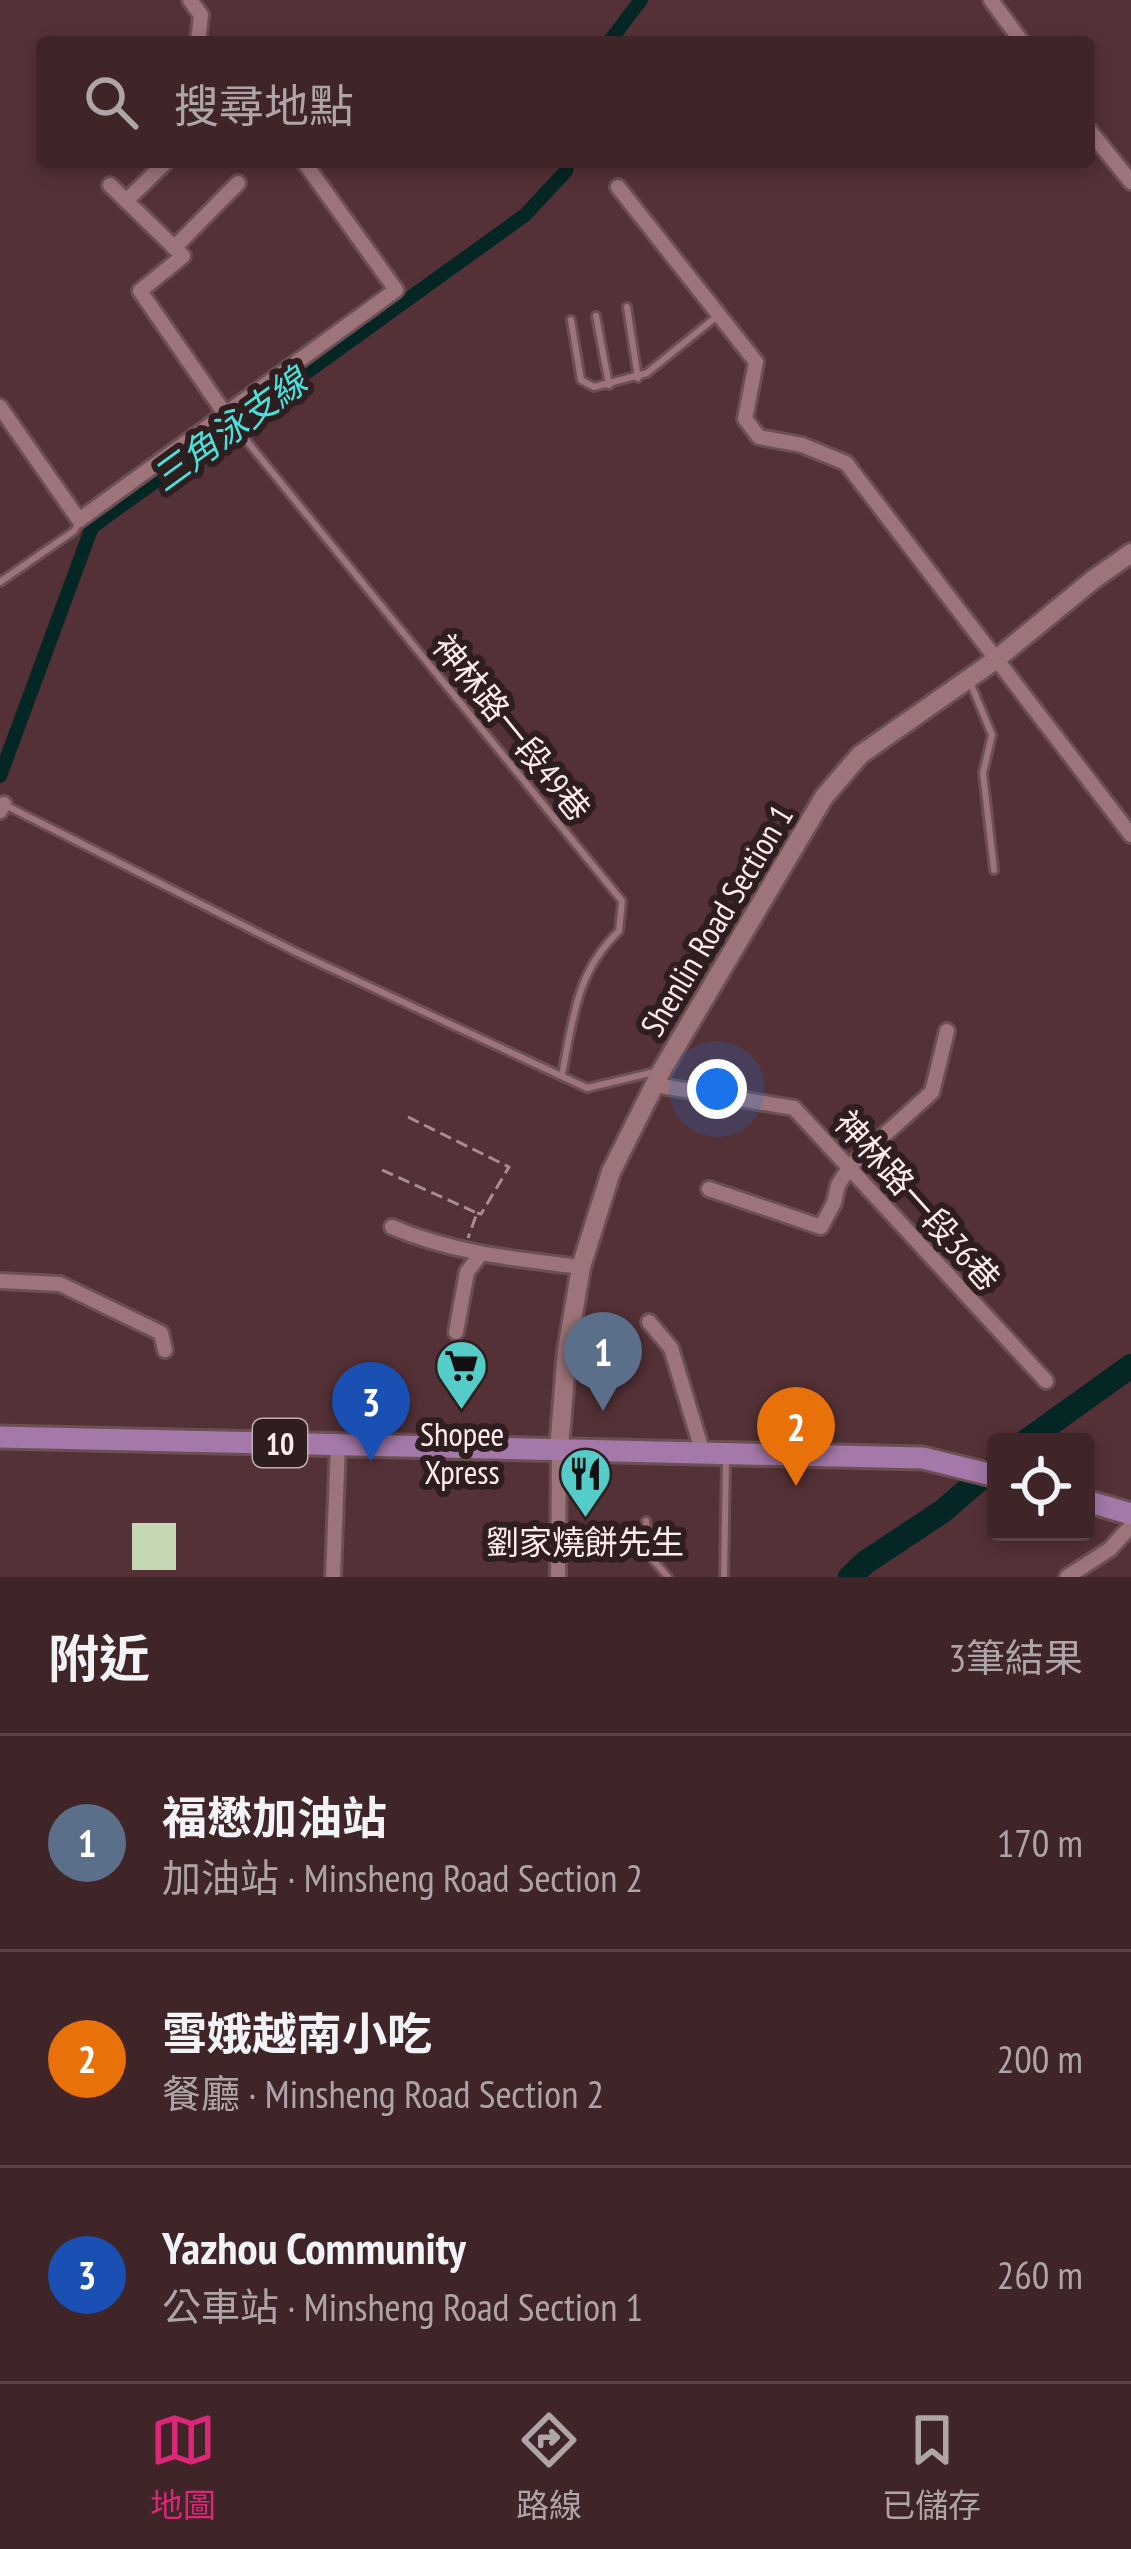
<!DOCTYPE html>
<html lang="zh-TW">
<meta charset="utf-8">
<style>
body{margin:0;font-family:"PT Sans Narrow","Noto Sans TC",sans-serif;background:#4a3134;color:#f1f3f6}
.controls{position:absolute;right:36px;bottom:36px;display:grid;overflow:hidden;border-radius:12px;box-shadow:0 6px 18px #0003}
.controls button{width:108px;height:108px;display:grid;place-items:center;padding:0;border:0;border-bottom:3px solid #584245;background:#3f2528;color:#f1f3f6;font:60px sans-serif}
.you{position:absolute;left:717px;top:1089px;width:42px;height:42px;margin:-30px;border:9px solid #fff;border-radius:50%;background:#1a73e8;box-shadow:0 0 0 18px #1a73e833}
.badge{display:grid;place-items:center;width:78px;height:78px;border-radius:50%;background:#db2777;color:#fff;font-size:39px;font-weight:700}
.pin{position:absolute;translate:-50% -99px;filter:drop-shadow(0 3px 6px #0008)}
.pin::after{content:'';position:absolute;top:63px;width:42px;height:36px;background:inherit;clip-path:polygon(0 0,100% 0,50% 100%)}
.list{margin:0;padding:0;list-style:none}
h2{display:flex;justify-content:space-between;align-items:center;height:156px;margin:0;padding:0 48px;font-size:51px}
h2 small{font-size:39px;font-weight:400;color:#ada5a8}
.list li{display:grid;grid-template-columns:78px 1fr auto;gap:36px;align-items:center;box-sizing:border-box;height:216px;padding:0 48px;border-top:3px solid #584245}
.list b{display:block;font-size:45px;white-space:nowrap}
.list p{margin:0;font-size:39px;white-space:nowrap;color:#ada5a8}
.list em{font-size:39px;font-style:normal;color:#ada5a8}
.icon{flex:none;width:66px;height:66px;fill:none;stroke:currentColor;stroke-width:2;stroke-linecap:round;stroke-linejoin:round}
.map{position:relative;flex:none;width:1131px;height:1577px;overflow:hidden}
.search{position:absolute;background:#3f2528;box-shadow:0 6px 18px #0003;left:36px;right:36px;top:36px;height:132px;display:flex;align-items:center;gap:30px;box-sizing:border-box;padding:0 42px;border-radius:12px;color:#ada5a8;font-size:45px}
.sheet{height:804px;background:#3f2528}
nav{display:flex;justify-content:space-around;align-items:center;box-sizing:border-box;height:168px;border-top:3px solid #584245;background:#3f2528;font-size:33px;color:#ada5a8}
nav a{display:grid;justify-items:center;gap:6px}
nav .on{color:#db2777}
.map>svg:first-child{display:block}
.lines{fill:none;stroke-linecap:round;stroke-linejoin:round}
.canal{stroke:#042624;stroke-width:14}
.river{stroke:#042624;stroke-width:24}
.building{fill:#c4d7b5}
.lane-casing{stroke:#6b4f53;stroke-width:12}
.street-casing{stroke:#6b4f53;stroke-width:20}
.secondary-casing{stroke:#6b4f53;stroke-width:24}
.primary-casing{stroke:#6b4f53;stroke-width:27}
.path{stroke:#a88d90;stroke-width:3;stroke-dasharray:12 6;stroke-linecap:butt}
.lane{stroke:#9c7479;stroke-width:6}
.street{stroke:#9c7479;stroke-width:14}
.secondary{stroke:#9c7479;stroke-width:18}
.primary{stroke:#a478a8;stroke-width:21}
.labels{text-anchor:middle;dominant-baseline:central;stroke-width:12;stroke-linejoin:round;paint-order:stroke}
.shield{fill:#2f1e20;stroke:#c0aeb0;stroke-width:3}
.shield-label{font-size:30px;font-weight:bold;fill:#feeced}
.street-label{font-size:33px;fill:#feeced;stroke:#2f1e20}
.poi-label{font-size:33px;fill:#feeced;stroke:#2f1e20}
.water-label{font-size:36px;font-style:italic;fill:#4ae1db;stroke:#2f1e20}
</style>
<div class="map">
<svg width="1131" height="1577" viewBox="0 0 1131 1577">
<rect width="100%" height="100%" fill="#543136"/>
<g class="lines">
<!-- canal -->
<g class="canal">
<polyline points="609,42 641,0"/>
<polyline points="0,776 92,527 525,215 566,171 568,162"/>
</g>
<!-- river -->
<g class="river">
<polyline points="1025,1442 1131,1366"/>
<polyline points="850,1577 866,1562 943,1511 996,1465"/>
</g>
</g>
<!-- building -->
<rect class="building" x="132" y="1523" width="44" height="47"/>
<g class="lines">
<defs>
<g id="lane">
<polyline points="627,307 638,378"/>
<polyline points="596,316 609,385"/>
<polyline points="571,320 581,380 594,387 647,373 716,317"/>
<path d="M 228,418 L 622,901 L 619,931 C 576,972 573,1019 562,1075"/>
<polyline points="0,582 74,531 78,524"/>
<polyline points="970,682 992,735 983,773 994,870"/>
<polyline points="7,806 298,953 587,1088 659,1071"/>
<polyline points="646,1521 649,1555 668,1577"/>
<polyline points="724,1577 726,1461"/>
</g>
<g id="street">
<polyline points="190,0 201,15 198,42"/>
<polyline points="991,0 1022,42"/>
<polyline points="1089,130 1131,182"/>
<polyline points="110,185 183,256 140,291 226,415"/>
<polyline points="618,187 756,362 745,419 759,437 802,445 846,463 1131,835"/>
<polyline points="126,201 166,162"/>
<polyline points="174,248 238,183"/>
<polyline points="0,407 79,520 396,290 304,162"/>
<polyline points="0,811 4,804"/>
<polyline points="655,1085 794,1108 1046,1381"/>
<polyline points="709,1189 821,1227 834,1203 838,1185 850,1166 932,1092 947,1031"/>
<path d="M 392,1227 C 453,1253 515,1259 581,1267"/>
<polyline points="0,1281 60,1284 161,1333 165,1350"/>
<polyline points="649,1322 671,1348 702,1450"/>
<polyline points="456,1332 467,1272 480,1255"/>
<polyline points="333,1577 338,1444"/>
<polyline points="558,1577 559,1449"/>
<polyline points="1067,1577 1110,1549 1131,1526"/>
</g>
<polyline id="secondary" points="559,1449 567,1351 581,1267 611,1172 662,1070 824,797 860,755 994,661 1094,579 1131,553"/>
<g id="primary">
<polyline points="0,1437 923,1458 996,1476"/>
<polyline points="1086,1501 1131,1514"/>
</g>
</defs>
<!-- lane casing -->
<use href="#lane" class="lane-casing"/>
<!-- street casing -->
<use href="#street" class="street-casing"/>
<!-- secondary casing -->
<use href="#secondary" class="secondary-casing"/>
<!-- primary casing -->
<use href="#primary" class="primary-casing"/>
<!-- path -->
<g class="path">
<polyline points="408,1117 509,1167 481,1214 477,1213"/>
<polyline points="382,1170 477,1213 468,1238"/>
</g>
<!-- lane -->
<use href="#lane" class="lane"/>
<!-- street -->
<use href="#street" class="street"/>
<!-- secondary -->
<use href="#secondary" class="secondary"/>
<!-- primary -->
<use href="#primary" class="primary"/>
</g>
<!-- icons -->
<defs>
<symbol id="supermarket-pin" viewBox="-11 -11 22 30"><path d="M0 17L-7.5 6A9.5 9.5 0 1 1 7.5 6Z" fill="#54cdc8" stroke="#2f1e20"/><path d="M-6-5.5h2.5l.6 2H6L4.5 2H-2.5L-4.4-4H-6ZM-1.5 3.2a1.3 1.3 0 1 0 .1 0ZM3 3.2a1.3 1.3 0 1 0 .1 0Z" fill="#111"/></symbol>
<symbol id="restaurant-pin" viewBox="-11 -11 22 30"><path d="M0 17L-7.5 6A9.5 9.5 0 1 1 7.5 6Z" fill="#54cdc8" stroke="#2f1e20"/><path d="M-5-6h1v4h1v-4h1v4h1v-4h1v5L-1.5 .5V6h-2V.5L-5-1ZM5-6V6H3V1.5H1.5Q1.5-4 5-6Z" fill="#111"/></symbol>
</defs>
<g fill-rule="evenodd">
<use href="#supermarket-pin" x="432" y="1336" width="59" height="81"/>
<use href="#restaurant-pin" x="556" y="1444" width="59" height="81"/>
</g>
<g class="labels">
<!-- shield labels -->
<rect class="shield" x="253" y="1419" width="54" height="48" rx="9"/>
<g class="shield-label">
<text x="280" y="1443">10</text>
</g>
<!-- street labels -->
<g class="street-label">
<text transform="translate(512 727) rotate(51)">神林路一段49巷</text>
<text transform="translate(716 920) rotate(-59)">Shenlin Road Section 1</text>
<text transform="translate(918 1200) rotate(48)">神林路一段36巷</text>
</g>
<!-- poi labels -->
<g class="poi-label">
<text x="462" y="1433">Shopee<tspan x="462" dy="38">Xpress</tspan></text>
<text x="585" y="1541">劉家燒餅先生</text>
</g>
<!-- water labels -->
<g class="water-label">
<text transform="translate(229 429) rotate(-36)">三角泳支線</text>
</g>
</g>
</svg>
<div class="controls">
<button><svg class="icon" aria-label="locate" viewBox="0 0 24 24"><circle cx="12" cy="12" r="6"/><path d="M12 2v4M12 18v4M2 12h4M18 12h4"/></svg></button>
</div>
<div class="you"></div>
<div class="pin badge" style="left:603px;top:1411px;background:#5c6f8a">1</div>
<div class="pin badge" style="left:796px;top:1486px;background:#e8710a">2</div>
<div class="pin badge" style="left:371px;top:1461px;background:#1a4fb4">3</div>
<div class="search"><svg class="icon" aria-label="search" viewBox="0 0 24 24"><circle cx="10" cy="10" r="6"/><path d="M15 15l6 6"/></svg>搜尋地點</div>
</div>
<section class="sheet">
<h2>附近<small>3筆結果</small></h2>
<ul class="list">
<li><span class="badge" style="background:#5c6f8a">1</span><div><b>福懋加油站</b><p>加油站 · Minsheng Road Section 2</p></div><em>170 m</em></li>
<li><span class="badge" style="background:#e8710a">2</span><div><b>雪娥越南小吃</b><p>餐廳 · Minsheng Road Section 2</p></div><em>200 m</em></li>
<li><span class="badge" style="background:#1a4fb4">3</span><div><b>Yazhou Community</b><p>公車站 · Minsheng Road Section 1</p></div><em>260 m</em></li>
</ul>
</section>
<nav>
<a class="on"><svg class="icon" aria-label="map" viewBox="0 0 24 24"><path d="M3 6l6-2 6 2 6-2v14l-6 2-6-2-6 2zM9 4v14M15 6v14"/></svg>地圖</a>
<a><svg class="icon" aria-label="directions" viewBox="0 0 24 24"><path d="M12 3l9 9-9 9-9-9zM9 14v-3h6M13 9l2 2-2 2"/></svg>路線</a>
<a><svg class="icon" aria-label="saved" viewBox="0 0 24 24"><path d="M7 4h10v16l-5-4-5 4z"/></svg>已儲存</a>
</nav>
